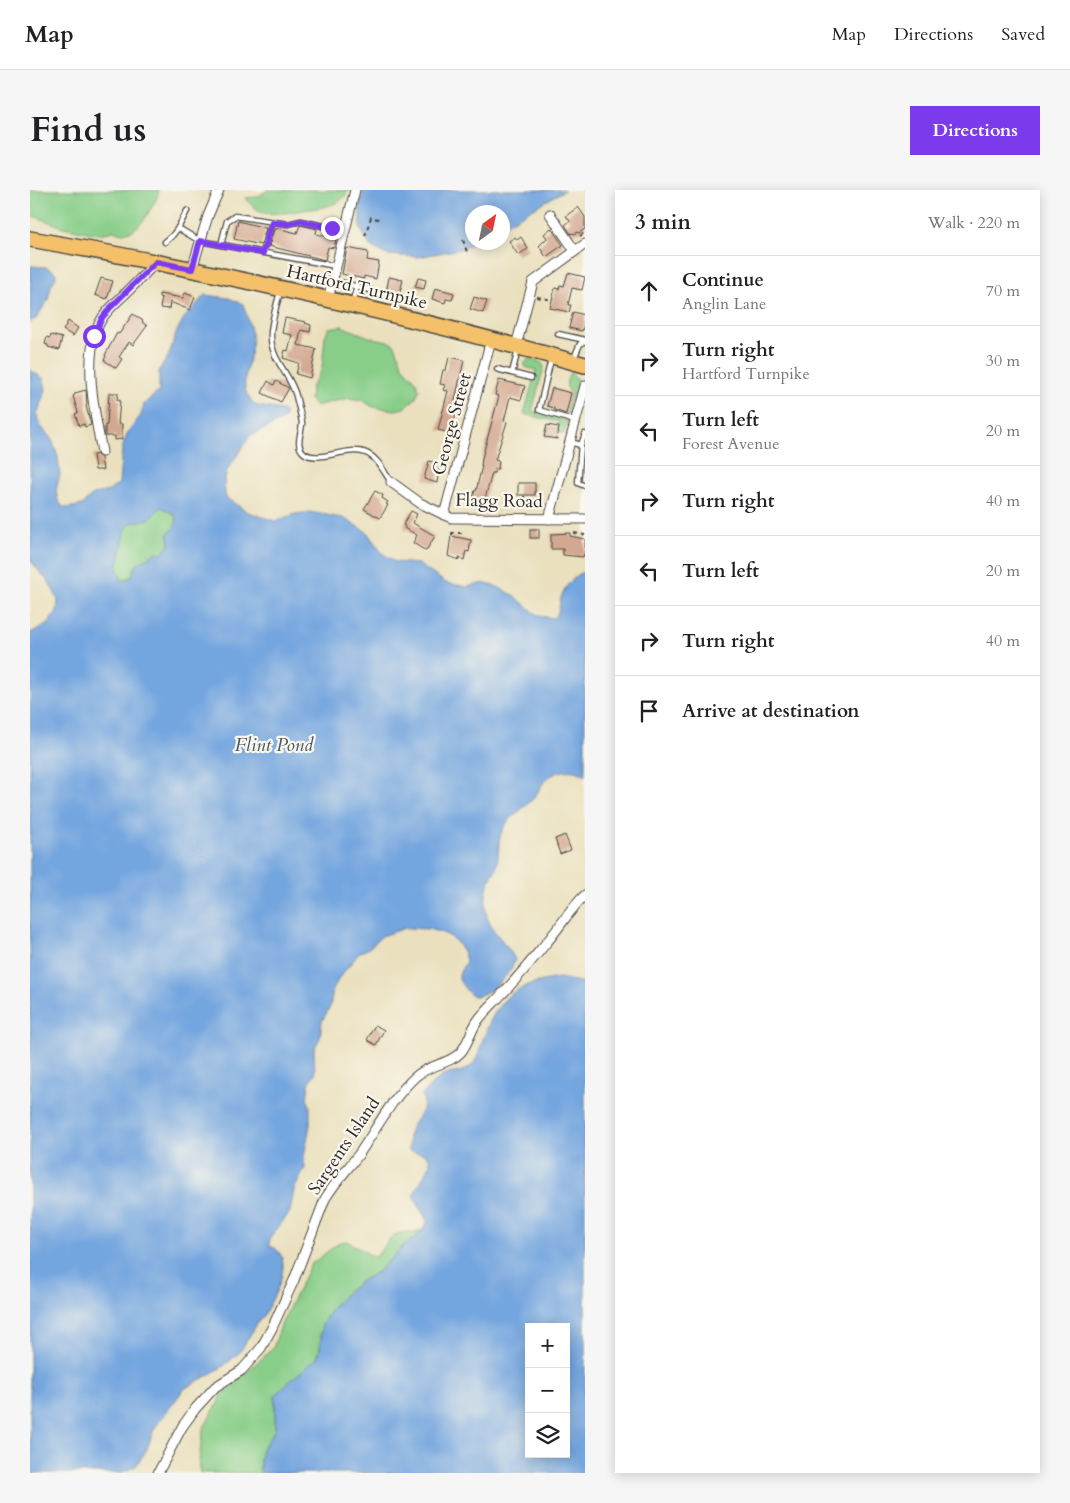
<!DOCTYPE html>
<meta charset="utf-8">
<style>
body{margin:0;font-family:Cardo,serif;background:#f6f6f6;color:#202124}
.controls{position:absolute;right:15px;bottom:15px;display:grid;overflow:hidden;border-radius:0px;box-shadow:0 2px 12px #0003}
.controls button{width:45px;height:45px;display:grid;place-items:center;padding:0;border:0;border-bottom:1px solid #e0e0e0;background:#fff;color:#202124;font:25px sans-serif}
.compass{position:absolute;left:435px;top:15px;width:45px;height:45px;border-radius:50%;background:#fff;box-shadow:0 2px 12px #0003;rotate:33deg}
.stop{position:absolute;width:15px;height:15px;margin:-11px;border:4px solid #7c3aed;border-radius:50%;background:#fff}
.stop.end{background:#7c3aed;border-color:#fff;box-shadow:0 1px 5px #0008}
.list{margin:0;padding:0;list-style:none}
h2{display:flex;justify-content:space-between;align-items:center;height:65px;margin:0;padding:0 20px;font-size:21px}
h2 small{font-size:16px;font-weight:400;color:#757577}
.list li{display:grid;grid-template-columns:32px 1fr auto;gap:15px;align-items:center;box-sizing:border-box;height:70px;padding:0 20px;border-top:1px solid #e0e0e0}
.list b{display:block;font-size:19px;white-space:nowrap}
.list p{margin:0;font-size:16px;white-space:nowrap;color:#757577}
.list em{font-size:16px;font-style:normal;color:#757577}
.icon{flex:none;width:28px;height:28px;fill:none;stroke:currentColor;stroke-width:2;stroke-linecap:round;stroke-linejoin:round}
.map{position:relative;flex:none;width:555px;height:1283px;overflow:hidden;border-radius:0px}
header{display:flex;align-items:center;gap:30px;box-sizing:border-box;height:70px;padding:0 25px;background:#fff;border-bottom:1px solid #e0e0e0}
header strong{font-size:24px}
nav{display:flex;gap:28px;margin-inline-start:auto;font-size:18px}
.intro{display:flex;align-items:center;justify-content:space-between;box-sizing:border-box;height:120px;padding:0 30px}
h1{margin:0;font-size:35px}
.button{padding:12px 22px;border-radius:0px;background:#7c3aed;color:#fff;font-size:18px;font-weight:700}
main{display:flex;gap:30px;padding:0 30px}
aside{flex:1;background:#fff;border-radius:0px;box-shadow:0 2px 12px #0003}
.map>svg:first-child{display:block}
.green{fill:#88ce89;stroke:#5a7c5a}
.water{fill:#73a5df;stroke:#4f6885;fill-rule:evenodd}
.building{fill:#d3a890}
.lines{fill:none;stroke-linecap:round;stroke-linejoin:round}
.service-casing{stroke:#484641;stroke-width:7}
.minor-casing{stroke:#484641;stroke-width:11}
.primary-casing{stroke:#484641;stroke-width:18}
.path{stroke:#484641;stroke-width:2;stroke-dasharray:4 4;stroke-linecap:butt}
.service{stroke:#fff;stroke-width:4.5}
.minor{stroke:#fff;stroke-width:9}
.primary{stroke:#f4c16b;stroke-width:15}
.route{stroke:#7c3aed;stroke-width:6}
.labels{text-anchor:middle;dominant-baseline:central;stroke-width:4.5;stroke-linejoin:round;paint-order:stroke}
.street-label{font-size:18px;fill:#2b2b2b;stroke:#fbf7ec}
.water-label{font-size:19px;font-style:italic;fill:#44566a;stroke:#fbf7ec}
</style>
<header>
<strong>Map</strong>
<nav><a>Map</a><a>Directions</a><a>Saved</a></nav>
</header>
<div class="intro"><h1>Find us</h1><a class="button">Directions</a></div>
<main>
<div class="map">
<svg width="555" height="1283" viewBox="0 0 555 1283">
<rect width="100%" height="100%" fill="#fbf7ec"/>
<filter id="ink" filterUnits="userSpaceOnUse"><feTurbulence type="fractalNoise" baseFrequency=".02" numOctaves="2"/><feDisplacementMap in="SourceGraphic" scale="10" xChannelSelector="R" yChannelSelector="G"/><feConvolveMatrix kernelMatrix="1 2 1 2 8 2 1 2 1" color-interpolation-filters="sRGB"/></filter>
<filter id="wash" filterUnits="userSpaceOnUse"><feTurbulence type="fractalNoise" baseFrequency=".0096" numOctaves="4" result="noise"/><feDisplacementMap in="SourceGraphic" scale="20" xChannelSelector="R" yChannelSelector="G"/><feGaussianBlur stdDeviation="1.12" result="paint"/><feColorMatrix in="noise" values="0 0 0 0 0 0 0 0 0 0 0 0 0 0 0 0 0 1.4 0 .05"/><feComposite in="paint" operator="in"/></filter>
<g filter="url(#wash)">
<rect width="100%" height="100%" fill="#eae0be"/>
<!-- green -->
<g class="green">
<polygon points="0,0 129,0 127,8 114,30 104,40 93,43 84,41 69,44 57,42 33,37 0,25"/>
<path d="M 238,0 L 319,0 C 317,3 314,7 312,9 C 301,18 286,18 273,20 C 253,23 229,30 216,8 L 227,7 Z"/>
<polygon points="311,136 339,147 358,151 365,155 373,176 386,191 389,200 386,208 374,218 365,220 343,217 332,210 319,208 285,216 280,210 281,198 292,179 295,146 299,138"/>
<polygon points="498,169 511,172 514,177 502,221 538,231 534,244 528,242 529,232 494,224 506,180 495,177 495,172"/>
<path d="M 540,182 L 544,185 L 548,193 L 541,221 L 539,224 L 536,224 L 541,203 C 534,196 537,191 540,182 Z"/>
<path d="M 131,317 L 144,324 L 147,330 C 145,337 143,345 140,352 C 134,367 107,386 92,391 L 87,378 L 96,338 L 101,333 L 119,329 Z"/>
<path d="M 391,1041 L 386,1048 L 374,1055 L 349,1081 L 331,1091 L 313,1106 L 301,1119 L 292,1135 L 290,1160 L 287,1168 L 245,1206 L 245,1240 L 232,1259 L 230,1271 L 230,1283 L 171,1283 L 169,1272 L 173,1239 L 193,1204 L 243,1158 L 252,1133 L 280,1075 L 310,1052 L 317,1051 L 344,1067 L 347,1066 C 364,1042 362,1043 391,1041 Z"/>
</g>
<!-- water -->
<g class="water">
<polygon points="334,0 535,0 473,36 472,22 442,22 442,52 444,53 434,58 389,67 357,65 340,56 330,37 330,14"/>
<polygon points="0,76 16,77 25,82 26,87 21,96 18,110 6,129 2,130 0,134"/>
<path d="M 175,105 L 199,108 L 213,114 C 217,127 222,138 222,152 C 222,167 210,191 217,204 C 219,209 224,213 227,216 L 252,220 L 256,223 L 253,230 L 220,246 L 197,281 L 194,294 L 196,308 L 218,322 L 245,331 L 265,324 L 280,322 L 313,328 L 337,342 L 352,363 L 365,372 L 388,374 L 416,393 L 437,397 L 453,393 L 468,397 L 483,405 L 509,426 L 524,428 C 529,422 529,418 530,411 C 533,398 543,386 555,381 L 555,586 C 544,576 522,581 514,592 C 510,597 508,603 504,608 C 494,619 479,626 472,641 C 467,652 470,666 466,678 C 465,682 462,685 461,688 C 456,697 455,711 456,722 C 458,740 478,753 485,770 C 482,783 459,806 445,806 C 440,806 436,800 433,796 C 432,794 430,792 429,789 C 428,783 434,776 436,771 L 434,763 L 428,754 L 421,747 L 413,743 L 398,739 L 375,738 L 352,746 L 338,759 L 330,762 L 309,788 L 303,800 L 300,817 L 292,831 L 290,848 L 284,859 L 285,884 L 280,890 L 277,908 L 280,916 L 280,935 L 274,966 L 275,978 L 264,1000 L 260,1022 L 240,1048 L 239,1055 C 242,1057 247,1059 249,1062 C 262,1079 241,1111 233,1127 L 228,1132 L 210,1162 L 205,1166 L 194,1176 L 154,1199 L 124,1239 L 117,1259 L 106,1276 L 91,1283 L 0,1283 L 0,443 L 18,434 L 27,421 L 28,410 L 20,394 L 0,370 L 0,180 L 14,189 L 16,200 L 7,224 L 10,235 L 22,250 L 28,267 L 30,285 L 26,300 L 28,310 L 33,317 L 38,318 L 52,315 L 64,304 L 79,301 L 89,293 L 92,259 L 97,244 L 111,225 L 114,214 L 129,201 L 129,180 L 138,167 L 147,141 L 154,128 ZM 131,317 L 144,324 L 147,330 L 144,339 L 138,343 L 140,353 L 133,363 L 127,362 L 105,376 L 102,387 L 92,391 L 87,378 L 96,338 L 101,333 L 119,329 Z"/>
<path d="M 529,788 L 555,793 L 555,1283 L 230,1283 L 230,1271 L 232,1259 L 245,1240 L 245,1206 L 253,1197 L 287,1168 L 290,1160 L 292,1135 L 301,1119 L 313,1106 L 331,1091 L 349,1081 L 374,1055 L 386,1048 L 396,1035 L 397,1031 L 383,1005 L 399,977 L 400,970 L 396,964 L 379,961 C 379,954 378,946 380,940 C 385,928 398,919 392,906 C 398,898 406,889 415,885 C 423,882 433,883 440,877 C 448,870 450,858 453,849 C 469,805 484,795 529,788 ZM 499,1137 L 536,1137 L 536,1264 L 499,1264 Z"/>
</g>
<g id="blocks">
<!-- building -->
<g class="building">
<polygon points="548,17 555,27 555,39 549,43 548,42 544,44 543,43 541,44 535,35 540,31 536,26"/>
<polygon points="208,31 236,38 231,55 204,49"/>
<polygon points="270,35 287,39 286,44 306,49 304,58 298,57 295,70 239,56 244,40 246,40 246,38 267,43"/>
<polygon points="521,38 533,55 516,67 509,56 517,48 514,44"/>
<polygon points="485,47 487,50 491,47 498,59 488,65 479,51"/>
<polygon points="317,58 338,62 337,70 349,72 346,89 334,86 334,89 312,84"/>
<polygon points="538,83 555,87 552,100 542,98 538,115 541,115 539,122 520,118 525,98 529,99 530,95 534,96"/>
<polygon points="359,87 373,90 370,102 367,101 366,105 356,103"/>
<polygon points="71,88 83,91 77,109 65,105"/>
<polygon points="388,88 396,90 394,99 385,97"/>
<polygon points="405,98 424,103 422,110 416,109 415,113 402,109"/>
<polygon points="155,103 165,107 160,120 140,112 139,119 130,118 132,108 129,107 129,104 153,108"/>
<polygon points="444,107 457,111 453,123 440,119"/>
<polygon points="543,122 555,125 555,131 552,141 539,138"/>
<polygon points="103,124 113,131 112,132 117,136 103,155 99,152 89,167 92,169 86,178 74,170 76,166 75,165 87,143 89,144"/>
<polygon points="255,128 276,132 275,133 281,135 280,142 271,140 268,155 286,159 280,188 266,184 269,173 253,168 255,160 258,161 262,145 252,143"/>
<polygon points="38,131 48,138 43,146 33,140"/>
<polygon points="21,145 32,148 29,160 18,157 18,155 15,154 17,147 20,148"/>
<polygon points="419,167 434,170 424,215 428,216 421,243 408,240 418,201 413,200 415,195 410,194 413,180 416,180"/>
<polygon points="469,190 495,196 491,210 480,207 474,231 477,232 465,270 469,271 468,279 465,279 464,283 462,283 453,316 442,313 445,300 446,301 452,276 451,276 452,268 469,206 465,205"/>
<polygon points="238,191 244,195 246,191 259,198 251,212 232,203"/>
<polygon points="522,198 541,203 536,224 524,220 524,218 517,216"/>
<polygon points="56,200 57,215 56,216 61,235 55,237 54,234 49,236 45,224 48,223 43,206 45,205 45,203"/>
<polygon points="79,203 88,203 87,210 90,210 88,234 92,234 92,249 85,250 85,246 75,246 75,235 77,235"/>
<polygon points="517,235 529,237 527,249 514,247"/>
<polygon points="66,264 71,268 73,280 65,280 63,265"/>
<polygon points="399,271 410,274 407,293 394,289"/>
<rect x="488" y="293" width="17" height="12"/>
<polygon points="345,301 353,305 352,308 358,312 356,314 358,315 350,328 334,319"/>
<polygon points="381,321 387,324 383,333 405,346 396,361 383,353 387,345 374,338 375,336 373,335"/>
<rect x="500" y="339" width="9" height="9"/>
<polygon points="540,343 540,346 555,349 555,361 553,367 533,365 533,359 521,359 521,344"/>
<polygon points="421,346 441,350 439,362 436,361 434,370 429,368 429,370 418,366"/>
<polygon points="535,645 541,660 530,664 525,649"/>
<polygon points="345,835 354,840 346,855 337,850"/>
</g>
</g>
</g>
<g filter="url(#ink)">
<use href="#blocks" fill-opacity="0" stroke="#484641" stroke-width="1"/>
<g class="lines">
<defs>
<g id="service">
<polyline points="157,21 148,38 170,51 306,76"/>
<polyline points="135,52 142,46 148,38"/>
<polyline points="191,55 197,31 205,26 258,34 271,31 302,38"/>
<polyline points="233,63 242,32"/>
<polyline points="313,93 340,100"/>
<path d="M 250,102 C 247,114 240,135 241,147 C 241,170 261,185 266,206 C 268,215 271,224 272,233 C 272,242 265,254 273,262 C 286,275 318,255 336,263 C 348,268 354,282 361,292"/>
<polyline points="322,113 327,97"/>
<polyline points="528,144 555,150"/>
<polyline points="544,168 550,154 555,151"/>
<polyline points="521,169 509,220 545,231"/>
<polyline points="467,179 501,188"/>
<polyline points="482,183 488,160"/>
<polyline points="540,252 551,255 555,244"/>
<polyline points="551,255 548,293 555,296"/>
</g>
<g id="minor">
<polyline points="520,24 545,61"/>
<polyline points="162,79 178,26 189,0"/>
<polyline points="298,109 325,0"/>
<polyline points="486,156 503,92 555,54"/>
<path d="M 72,262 C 65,224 50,161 73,127 C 80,117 90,109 99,100 C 108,91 117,82 126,72"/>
<polyline points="361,292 390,313 421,328 555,329"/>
<polyline points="414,325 461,150"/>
<polyline points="519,329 555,196"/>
<path d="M 128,1283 L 152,1237 L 165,1219 L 185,1197 L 212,1180 L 231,1158 L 242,1138 L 264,1090 L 295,1009 C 305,992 318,979 329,964 C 347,938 362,908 385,887 C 399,874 419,875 431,862 C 439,852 441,839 449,829 C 456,820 465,812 472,804 C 488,788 502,770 517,752 C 530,737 540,719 555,705"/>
</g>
<path id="primary" d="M 0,49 C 187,81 372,124 555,175"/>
</defs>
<!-- service casing -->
<use href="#service" class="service-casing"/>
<!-- minor casing -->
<use href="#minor" class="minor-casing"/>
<!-- primary casing -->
<use href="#primary" class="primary-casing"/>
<!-- path -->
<g class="path">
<polyline points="335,46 341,27 351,30"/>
<polyline points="550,46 555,42"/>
<polyline points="433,50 438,65"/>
<polyline points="507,107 522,110"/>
<polyline points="494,306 494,319"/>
<polyline points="544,343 555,345"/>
<polyline points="422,345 422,343 434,343"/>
</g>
<!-- service -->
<use href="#service" class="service"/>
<!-- minor -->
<use href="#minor" class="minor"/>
<!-- primary -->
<use href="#primary" class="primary"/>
</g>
</g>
<g class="lines" filter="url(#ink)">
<!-- route -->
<polyline class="route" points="64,146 72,128 80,118 126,72 162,79 170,51 233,63 242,32 258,34 271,31 302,38"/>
</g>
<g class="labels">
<!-- street labels -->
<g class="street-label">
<text transform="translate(327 97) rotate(13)">Hartford Turnpike</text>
<text transform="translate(422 234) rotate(-75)">George Street</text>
<text transform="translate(469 311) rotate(1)">Flagg Road</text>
<text transform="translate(314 956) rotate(-56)">Sargents Island</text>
</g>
<!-- water labels -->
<g class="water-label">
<text x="244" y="555">Flint Pond</text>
</g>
</g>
</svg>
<div class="controls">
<button>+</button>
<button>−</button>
<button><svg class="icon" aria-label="layers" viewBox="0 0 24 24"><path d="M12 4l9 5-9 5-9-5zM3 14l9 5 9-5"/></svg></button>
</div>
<svg class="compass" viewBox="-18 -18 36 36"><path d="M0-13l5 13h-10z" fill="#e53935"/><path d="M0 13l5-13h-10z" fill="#757577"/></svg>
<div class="stop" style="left:64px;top:146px"></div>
<div class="stop end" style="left:302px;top:38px"></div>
</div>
<aside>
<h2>3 min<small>Walk · 220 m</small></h2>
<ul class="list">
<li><svg class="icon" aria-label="ahead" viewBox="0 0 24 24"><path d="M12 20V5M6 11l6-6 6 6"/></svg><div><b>Continue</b><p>Anglin Lane</p></div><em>70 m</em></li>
<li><svg class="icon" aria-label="right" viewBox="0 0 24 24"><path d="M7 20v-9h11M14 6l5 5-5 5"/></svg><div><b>Turn right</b><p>Hartford Turnpike</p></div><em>30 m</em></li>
<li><svg class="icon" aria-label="left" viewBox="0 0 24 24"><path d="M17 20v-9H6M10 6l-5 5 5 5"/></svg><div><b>Turn left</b><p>Forest Avenue</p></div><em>20 m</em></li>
<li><svg class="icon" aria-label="right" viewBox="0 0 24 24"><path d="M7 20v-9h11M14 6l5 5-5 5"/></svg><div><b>Turn right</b></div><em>40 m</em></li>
<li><svg class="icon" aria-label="left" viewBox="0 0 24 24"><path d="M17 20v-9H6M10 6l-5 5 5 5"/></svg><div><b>Turn left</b></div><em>20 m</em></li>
<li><svg class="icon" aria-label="right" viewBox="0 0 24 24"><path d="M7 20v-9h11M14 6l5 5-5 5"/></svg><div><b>Turn right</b></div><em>40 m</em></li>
<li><svg class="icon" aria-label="arrive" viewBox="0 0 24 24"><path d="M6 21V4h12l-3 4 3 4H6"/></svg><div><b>Arrive at destination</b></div></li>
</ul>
</aside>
</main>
